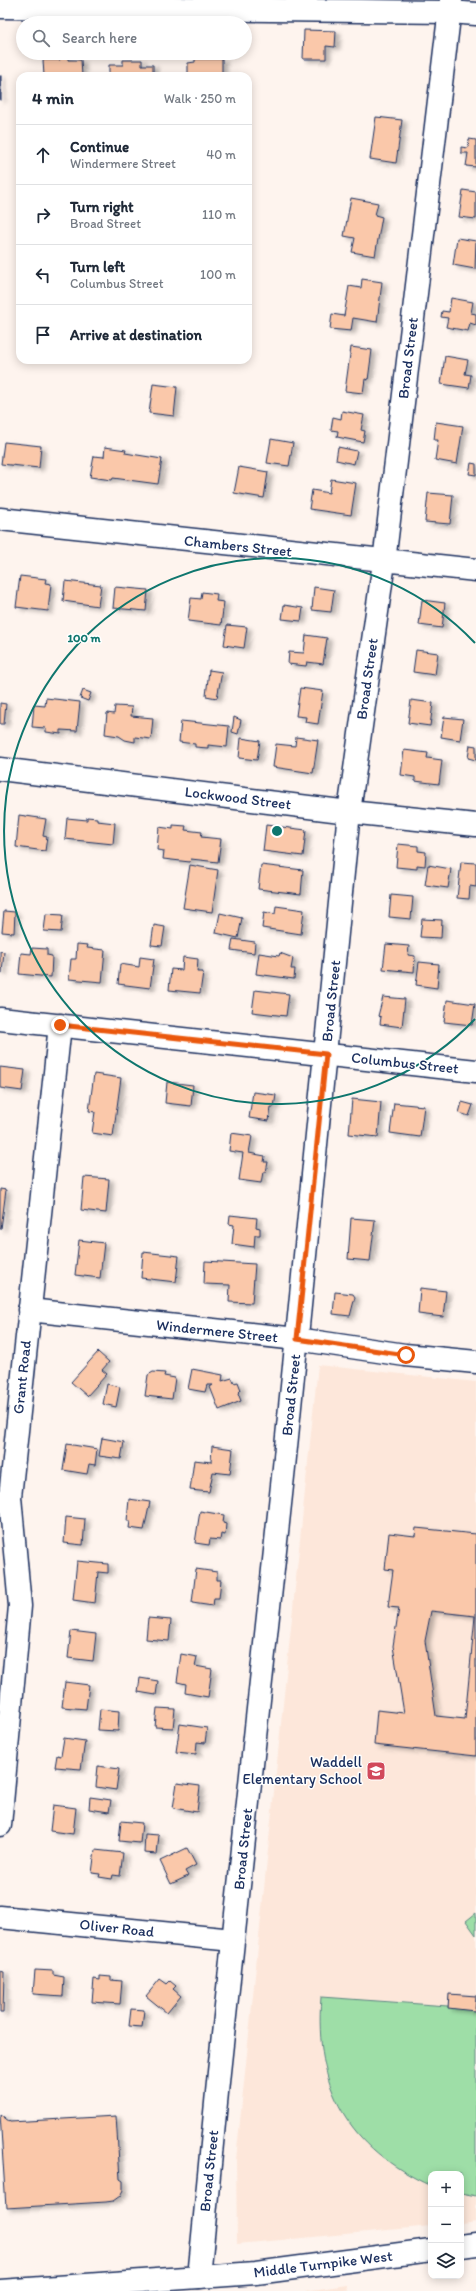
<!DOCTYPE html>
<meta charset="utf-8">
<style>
body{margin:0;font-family:Itim,sans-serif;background:#f6f6f7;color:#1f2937}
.controls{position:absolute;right:12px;bottom:12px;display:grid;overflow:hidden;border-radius:8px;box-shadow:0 2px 10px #0003}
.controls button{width:36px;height:36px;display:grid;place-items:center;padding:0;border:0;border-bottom:1px solid #e0e1e3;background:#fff;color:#1f2937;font:20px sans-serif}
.stop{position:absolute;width:12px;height:12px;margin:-9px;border:3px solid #ea580c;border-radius:50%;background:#fff}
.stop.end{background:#ea580c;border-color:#fff;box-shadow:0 1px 4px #0008}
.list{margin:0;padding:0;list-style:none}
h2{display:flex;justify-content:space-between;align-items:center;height:52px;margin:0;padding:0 16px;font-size:17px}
h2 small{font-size:13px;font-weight:400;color:#747a83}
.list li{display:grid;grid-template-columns:26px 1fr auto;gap:12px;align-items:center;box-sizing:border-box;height:60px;padding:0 16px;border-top:1px solid #e0e1e3}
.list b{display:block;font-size:15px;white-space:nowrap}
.list p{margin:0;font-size:13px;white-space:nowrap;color:#747a83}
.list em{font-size:13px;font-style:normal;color:#747a83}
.icon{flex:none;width:22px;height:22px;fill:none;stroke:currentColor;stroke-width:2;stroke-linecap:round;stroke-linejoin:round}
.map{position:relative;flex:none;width:476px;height:2291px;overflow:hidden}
.search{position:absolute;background:#fff;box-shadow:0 2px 10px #0003;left:16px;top:16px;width:236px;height:44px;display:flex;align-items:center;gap:10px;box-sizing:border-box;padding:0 14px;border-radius:22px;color:#747a83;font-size:15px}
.panel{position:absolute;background:#fff;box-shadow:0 2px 10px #0003;left:16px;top:72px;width:236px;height:292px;border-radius:12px}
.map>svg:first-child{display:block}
.built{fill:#fde7da}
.green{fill:#9edea7;stroke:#5c8682}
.building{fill:#fac8aa;stroke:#1b2f5e;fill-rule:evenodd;filter:url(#shadow)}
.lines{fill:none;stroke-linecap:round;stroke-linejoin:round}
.minor-casing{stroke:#1b2f5e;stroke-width:25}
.major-casing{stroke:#1b2f5e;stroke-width:25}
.minor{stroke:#fff;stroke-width:22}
.major{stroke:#fff;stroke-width:22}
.route{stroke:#ea580c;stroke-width:5}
.ring{fill:none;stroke:#0f766e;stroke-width:2}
.labels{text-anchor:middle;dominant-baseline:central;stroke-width:3;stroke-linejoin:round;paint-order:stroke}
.street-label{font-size:15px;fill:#1b2f5e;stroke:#fff}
.poi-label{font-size:15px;fill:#1b2f5e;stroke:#fff;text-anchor:end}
.centre{fill:#0f766e;stroke:#fff;stroke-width:2}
.ring-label{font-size:12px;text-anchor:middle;font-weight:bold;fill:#0f766e;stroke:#fff;stroke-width:3;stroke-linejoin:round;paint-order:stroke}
</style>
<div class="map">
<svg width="476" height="2291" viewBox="0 0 476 2291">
<defs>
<filter id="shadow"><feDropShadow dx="4.5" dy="2.5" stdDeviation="2" flood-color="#0004"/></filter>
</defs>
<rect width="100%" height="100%" fill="#fef4ee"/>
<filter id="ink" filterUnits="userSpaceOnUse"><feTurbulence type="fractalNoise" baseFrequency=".025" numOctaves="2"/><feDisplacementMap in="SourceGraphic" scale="8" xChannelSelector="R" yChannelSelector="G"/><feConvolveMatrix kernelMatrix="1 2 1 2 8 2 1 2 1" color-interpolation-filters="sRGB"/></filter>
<g filter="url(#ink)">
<!-- built -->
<g class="built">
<polygon points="318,1365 476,1382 476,2222 461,2224 461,2174 431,2174 431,2226 237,2244 236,2160"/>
<polygon points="347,2285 348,2291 305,2291"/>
</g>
<!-- green -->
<g class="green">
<polygon points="476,1913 476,1935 466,1921"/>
<path d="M 321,1997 L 476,2008 L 476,2196 L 461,2193 L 461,2174 L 431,2174 L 431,2186 C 348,2148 314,2088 321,1997 Z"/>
</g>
<!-- building -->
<g class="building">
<polygon points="304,30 336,31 335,47 326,46 326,59 303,59"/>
<polygon points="60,56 68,56 68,60 81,60 82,76 44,76 43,60 60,60"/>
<polygon points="195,59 222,59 222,76 188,76 188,63 195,62"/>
<polygon points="123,60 142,60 142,65 153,65 153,76 109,76 109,65 123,65"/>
<rect x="0" y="76" width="1" height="24"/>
<polygon points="376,117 402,120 396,163 370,159"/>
<polygon points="469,139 476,140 476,167 466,166 468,153 461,153 461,147 468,148"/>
<polygon points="463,190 476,192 476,219 459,217"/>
<polygon points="351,198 378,203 375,215 382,217 375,256 352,252 355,238 344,236"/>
<polygon points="457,238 476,241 475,269 453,265"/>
<polygon points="362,279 382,282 377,322 353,318 351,331 330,329 332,314 344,316 349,286 361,288"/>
<polygon points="451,298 473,302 471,313 476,314 476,325 470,323 468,331 446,327 448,318 441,317 442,311 449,312"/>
<polygon points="351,347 372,350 368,380 365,379 363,393 345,391"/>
<polygon points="445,356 468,360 465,374 471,375 469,388 441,384"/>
<polygon points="153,384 177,387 174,416 149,413"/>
<polygon points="342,411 364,415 361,430 365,431 363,442 337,437 338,431 331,430 333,417 341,419"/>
<polygon points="436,422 463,426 457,464 435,460 438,440 434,440"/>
<polygon points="271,439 293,443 289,466 267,463"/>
<polygon points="4,442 41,446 39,468 1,464"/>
<polygon points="105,447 126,450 125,453 162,459 158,484 113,478 112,480 90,477 94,456 104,457"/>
<polygon points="338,447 357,451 354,464 336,460"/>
<polygon points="471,463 476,464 476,475 469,474"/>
<polygon points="239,467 268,472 264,498 234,493"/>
<polygon points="331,479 356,483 351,515 309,509 312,490 329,493"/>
<polygon points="428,493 453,495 450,524 425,522"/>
<polygon points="20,576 46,579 45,583 51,584 48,611 16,607"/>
<polygon points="65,581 101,585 98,606 63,601"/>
<polygon points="115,587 148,590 146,611 113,608"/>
<polygon points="314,587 334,590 331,612 312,610"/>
<polygon points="202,592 217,594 216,601 224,602 221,625 188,621 191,598 201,599"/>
<polygon points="422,600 445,603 442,628 419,625"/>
<polygon points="284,605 303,608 301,621 282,619"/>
<polygon points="227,625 247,627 244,648 224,645"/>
<polygon points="306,635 327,638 323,664 307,662 306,666 288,664 289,652 304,653"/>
<polygon points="416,650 438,653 435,675 413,672"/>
<polygon points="209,670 222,672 217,698 206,696"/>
<polygon points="300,688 323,691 318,724 305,722 306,717 296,716"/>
<polygon points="83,690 91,693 88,701 80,698"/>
<polygon points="46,698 80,702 77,731 61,730 61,734 46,732 46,728 32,727 34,705 45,706"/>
<polygon points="411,700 433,703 430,726 408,723"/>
<polygon points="0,703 6,704 4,724 0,724"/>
<polygon points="115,706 132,707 131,716 153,718 151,739 135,737 135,742 125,740 119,736 105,734 107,713 114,714"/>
<polygon points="234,717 241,720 238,734 232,732"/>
<polygon points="444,717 463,719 460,740 441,737"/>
<polygon points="181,721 229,726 227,747 208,745 208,748 195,747 195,744 179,742"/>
<polygon points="296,737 318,740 313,773 273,767 276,744 295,746"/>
<polygon points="241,738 260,741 257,760 239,758"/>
<polygon points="470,745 476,746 476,760 468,758"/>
<polygon points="404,750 428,753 427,758 442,760 439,784 415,781 415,777 401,775"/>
<polygon points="19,815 46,819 43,836 47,837 45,851 16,847"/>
<polygon points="87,817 97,818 97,821 115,823 113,844 65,839 67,818 87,820"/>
<polygon points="173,825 186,826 185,830 202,832 201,837 221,839 218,862 191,859 190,862 163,859 164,851 157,850 159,827 173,829"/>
<polygon points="266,825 306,830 303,856 263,851"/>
<polygon points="398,844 418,846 418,851 426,852 425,866 417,865 417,869 396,867"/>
<polygon points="461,862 476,863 476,887 470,886 469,899 457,898"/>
<polygon points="190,865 218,870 212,912 183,908"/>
<polygon points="261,865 303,870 301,894 258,889"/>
<polygon points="428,865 451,869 448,888 425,885"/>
<polygon points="391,895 413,897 411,919 389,917"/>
<polygon points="276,906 304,910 301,934 262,928 264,912 275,914"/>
<polygon points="4,911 15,912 14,933 2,932"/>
<polygon points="220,913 242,918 238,938 216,933"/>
<polygon points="46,914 63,915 61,932 44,931"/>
<polygon points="422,919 442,920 441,938 420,937"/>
<polygon points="154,925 165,927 162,946 151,945"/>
<polygon points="233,939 255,942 254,953 231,950"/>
<polygon points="77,944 88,945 87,948 105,950 102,982 69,979 71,959 76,959"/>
<polygon points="386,944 409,946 408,955 415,956 414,972 383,969"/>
<polygon points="32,948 47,949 47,955 52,956 51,977 19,974 21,953 31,954"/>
<polygon points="0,951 4,952 2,973 0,972"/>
<polygon points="259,953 279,956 280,953 293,958 291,969 295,969 294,979 256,974"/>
<polygon points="140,957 154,959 150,988 118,984 120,964 139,967"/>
<polygon points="183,957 198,959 197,972 203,972 200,993 169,990 171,969 182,970"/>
<polygon points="419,962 439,964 437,988 416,985"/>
<polygon points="255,990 289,994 286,1016 252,1012"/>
<polygon points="383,997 405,999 402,1027 380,1024 381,1017 378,1016"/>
<polygon points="447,1000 475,1004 472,1025 444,1022"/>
<polygon points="0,1067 25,1070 22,1091 0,1088"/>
<polygon points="94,1074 121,1078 113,1136 92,1133 95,1112 89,1111"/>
<polygon points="167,1082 193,1085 191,1106 165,1103"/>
<polygon points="253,1092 276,1095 274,1107 271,1107 269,1121 249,1118"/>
<polygon points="352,1099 381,1102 378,1137 349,1134"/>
<polygon points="462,1102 473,1105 469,1116 459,1113"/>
<polygon points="394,1103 424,1106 420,1137 390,1133"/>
<polygon points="231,1133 252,1136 249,1153 265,1156 264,1162 268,1162 266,1172 263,1172 261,1183 239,1180 243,1153 229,1151"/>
<polygon points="84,1177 109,1179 106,1213 81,1210"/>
<polygon points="0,1189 6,1190 1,1229 0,1229"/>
<polygon points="230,1215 257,1218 256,1227 260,1228 260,1235 255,1235 254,1247 232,1244 234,1225 229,1224"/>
<polygon points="351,1218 375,1220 370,1261 348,1259"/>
<polygon points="79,1240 104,1243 100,1278 75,1275"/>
<polygon points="143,1252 179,1256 176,1282 141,1278"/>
<polygon points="205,1261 255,1264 252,1303 229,1302 230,1285 204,1284"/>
<polygon points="420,1288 446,1291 443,1317 418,1314"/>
<polygon points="335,1292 353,1294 355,1297 350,1316 333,1314"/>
<polygon points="98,1352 109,1362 102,1370 107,1374 87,1396 71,1382"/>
<polygon points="192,1369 223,1375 222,1381 232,1378 234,1383 238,1382 241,1390 238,1393 241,1401 219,1410 210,1387 213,1385 207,1385 205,1392 188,1389"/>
<polygon points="153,1372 165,1373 164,1376 175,1378 172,1399 145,1396 148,1375"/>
<polygon points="107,1384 120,1387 116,1407 103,1404"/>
<polygon points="102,1438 124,1442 121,1459 99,1456"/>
<polygon points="67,1444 97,1449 95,1465 89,1464 87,1474 63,1470"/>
<polygon points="212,1446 233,1449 230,1474 213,1472 209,1492 190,1490 194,1460 211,1462"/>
<polygon points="129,1499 150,1502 144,1530 129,1528 130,1521 127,1521"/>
<polygon points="200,1511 224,1515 223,1523 226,1524 225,1535 221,1534 220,1540 210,1539 209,1545 195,1543"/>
<polygon points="66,1517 85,1519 83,1545 64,1543"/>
<path d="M 416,1528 L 476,1534 L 476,1756 L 374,1745 L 377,1710 L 404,1713 L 393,1646 L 399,1608 L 388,1607 L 393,1570 L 385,1569 L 389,1533 L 415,1536 ZM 431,1611 L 475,1616 L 465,1719 L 436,1716 L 425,1641 Z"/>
<polygon points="77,1561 108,1564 108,1573 98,1572 95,1603 73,1600"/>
<polygon points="196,1569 217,1572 217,1580 221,1580 219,1598 214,1598 213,1606 192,1603"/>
<polygon points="148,1618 171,1620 169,1641 146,1639"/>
<polygon points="71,1631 96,1634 93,1661 68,1658"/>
<polygon points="181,1654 197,1657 195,1666 212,1669 208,1697 185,1693 186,1684 177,1682"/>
<polygon points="140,1678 158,1681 156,1695 138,1692"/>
<polygon points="65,1682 89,1685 86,1709 62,1707"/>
<polygon points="157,1708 175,1709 173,1728 155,1727"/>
<polygon points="100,1709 119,1711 118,1731 98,1730"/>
<polygon points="180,1724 207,1728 205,1743 197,1742 196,1754 176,1752"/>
<polygon points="64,1738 85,1741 81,1769 55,1767 57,1755 61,1756"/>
<polygon points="98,1766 119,1769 116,1790 96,1787"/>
<polygon points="177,1783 200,1786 197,1812 173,1808"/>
<polygon points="90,1797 111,1800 109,1812 89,1809"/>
<polygon points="53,1805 76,1808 73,1834 50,1831"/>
<polygon points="121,1821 142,1823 140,1843 119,1841"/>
<polygon points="145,1834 159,1835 157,1854 144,1853"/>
<polygon points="187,1848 196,1865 185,1871 188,1876 171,1884 160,1861"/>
<polygon points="95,1850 123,1853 120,1876 113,1875 112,1879 99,1877 100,1874 92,1873"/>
<polygon points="35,1970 53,1971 53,1975 64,1977 63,1996 33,1994"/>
<polygon points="0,1971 4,1972 3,2013 0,2013"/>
<polygon points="100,1976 111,1977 111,1980 122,1981 120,2004 92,2002 94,1979 100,1980"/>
<polygon points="160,1979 167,1984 170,1981 176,1986 173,1989 181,1996 167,2013 146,1996"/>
<polygon points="449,1994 476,1996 475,2011 448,2008"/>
<polygon points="131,2009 144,2010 142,2027 129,2026"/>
<polygon points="0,2114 10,2122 116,2116 120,2179 123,2181 123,2190 120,2196 113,2201 106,2202 6,2208"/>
</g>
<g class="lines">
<defs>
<g id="minor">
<polyline points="0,7 450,12 476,14"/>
<polyline points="0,519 476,570"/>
<polyline points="0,769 349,812 476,825"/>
<polyline points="0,1019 476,1071"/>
<polyline points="29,1310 297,1339 405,1355 476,1362"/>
<polyline points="0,1825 20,1606 10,1497 60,1025"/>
<polyline points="0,1917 233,1940"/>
<polyline points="199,2277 219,2072 284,1467 349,812 384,562 451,0"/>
</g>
<g id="major">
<polyline points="461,2246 476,2244"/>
<polyline points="0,2291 256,2273 431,2250"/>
</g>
</defs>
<!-- minor casing -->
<use href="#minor" class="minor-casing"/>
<!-- major casing -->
<use href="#major" class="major-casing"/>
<!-- minor -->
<use href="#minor" class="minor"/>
<!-- major -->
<use href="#major" class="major"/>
</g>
</g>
<g class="lines" filter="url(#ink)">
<!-- route -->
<polyline class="route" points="60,1025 326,1054 297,1339 406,1355"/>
</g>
<!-- distance rings -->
<path class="ring" d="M475 1019A273 273 0 1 1 475 643"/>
<!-- icons -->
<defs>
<symbol id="school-square" viewBox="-11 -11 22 22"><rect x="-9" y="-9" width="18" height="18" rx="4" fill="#d1495b" stroke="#fff"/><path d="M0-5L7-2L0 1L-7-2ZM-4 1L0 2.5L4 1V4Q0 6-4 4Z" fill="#fff"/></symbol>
</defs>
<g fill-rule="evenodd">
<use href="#school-square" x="365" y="1760" width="22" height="22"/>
</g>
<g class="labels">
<!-- street labels -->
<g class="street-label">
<text transform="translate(408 358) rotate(-83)">Broad Street</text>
<text transform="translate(238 546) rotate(6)">Chambers Street</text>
<text transform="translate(367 679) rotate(-82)">Broad Street</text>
<text transform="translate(238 798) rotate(7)">Lockwood Street</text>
<text transform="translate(331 1001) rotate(-84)">Broad Street</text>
<text transform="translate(405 1063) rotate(6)">Columbus Street</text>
<text transform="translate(217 1331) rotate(6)">Windermere Street</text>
<text transform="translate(22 1377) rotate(-84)">Grant Road</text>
<text transform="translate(291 1395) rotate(-84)">Broad Street</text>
<text transform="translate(243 1849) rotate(-84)">Broad Street</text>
<text transform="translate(117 1928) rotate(6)">Oliver Road</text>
<text transform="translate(209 2171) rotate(-84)">Broad Street</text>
<text transform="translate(323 2264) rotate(-7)">Middle Turnpike West</text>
</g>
<!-- poi labels -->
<g class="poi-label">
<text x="362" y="1762">Waddell<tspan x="362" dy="17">Elementary School</tspan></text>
</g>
</g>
<circle cx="277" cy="831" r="6" class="centre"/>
<g class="ring-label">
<text x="84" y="642">100 m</text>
</g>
</svg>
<div class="controls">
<button>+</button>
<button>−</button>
<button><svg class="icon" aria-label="layers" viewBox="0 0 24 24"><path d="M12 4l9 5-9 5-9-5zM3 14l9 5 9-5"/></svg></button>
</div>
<div class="stop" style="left:406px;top:1355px"></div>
<div class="stop end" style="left:60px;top:1025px"></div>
<div class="search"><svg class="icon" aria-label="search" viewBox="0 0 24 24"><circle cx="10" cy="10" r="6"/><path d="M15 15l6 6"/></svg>Search here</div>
<section class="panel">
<h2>4 min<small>Walk · 250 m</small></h2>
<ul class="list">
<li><svg class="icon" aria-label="ahead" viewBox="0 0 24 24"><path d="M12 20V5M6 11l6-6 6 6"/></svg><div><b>Continue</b><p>Windermere Street</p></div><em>40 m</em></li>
<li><svg class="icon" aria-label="right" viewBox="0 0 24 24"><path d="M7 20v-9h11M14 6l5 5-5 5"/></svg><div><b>Turn right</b><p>Broad Street</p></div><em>110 m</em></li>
<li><svg class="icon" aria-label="left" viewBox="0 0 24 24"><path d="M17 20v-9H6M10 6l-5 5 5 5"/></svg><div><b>Turn left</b><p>Columbus Street</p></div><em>100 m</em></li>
<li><svg class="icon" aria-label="arrive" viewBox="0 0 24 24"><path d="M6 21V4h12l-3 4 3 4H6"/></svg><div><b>Arrive at destination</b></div></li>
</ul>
</section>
</div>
